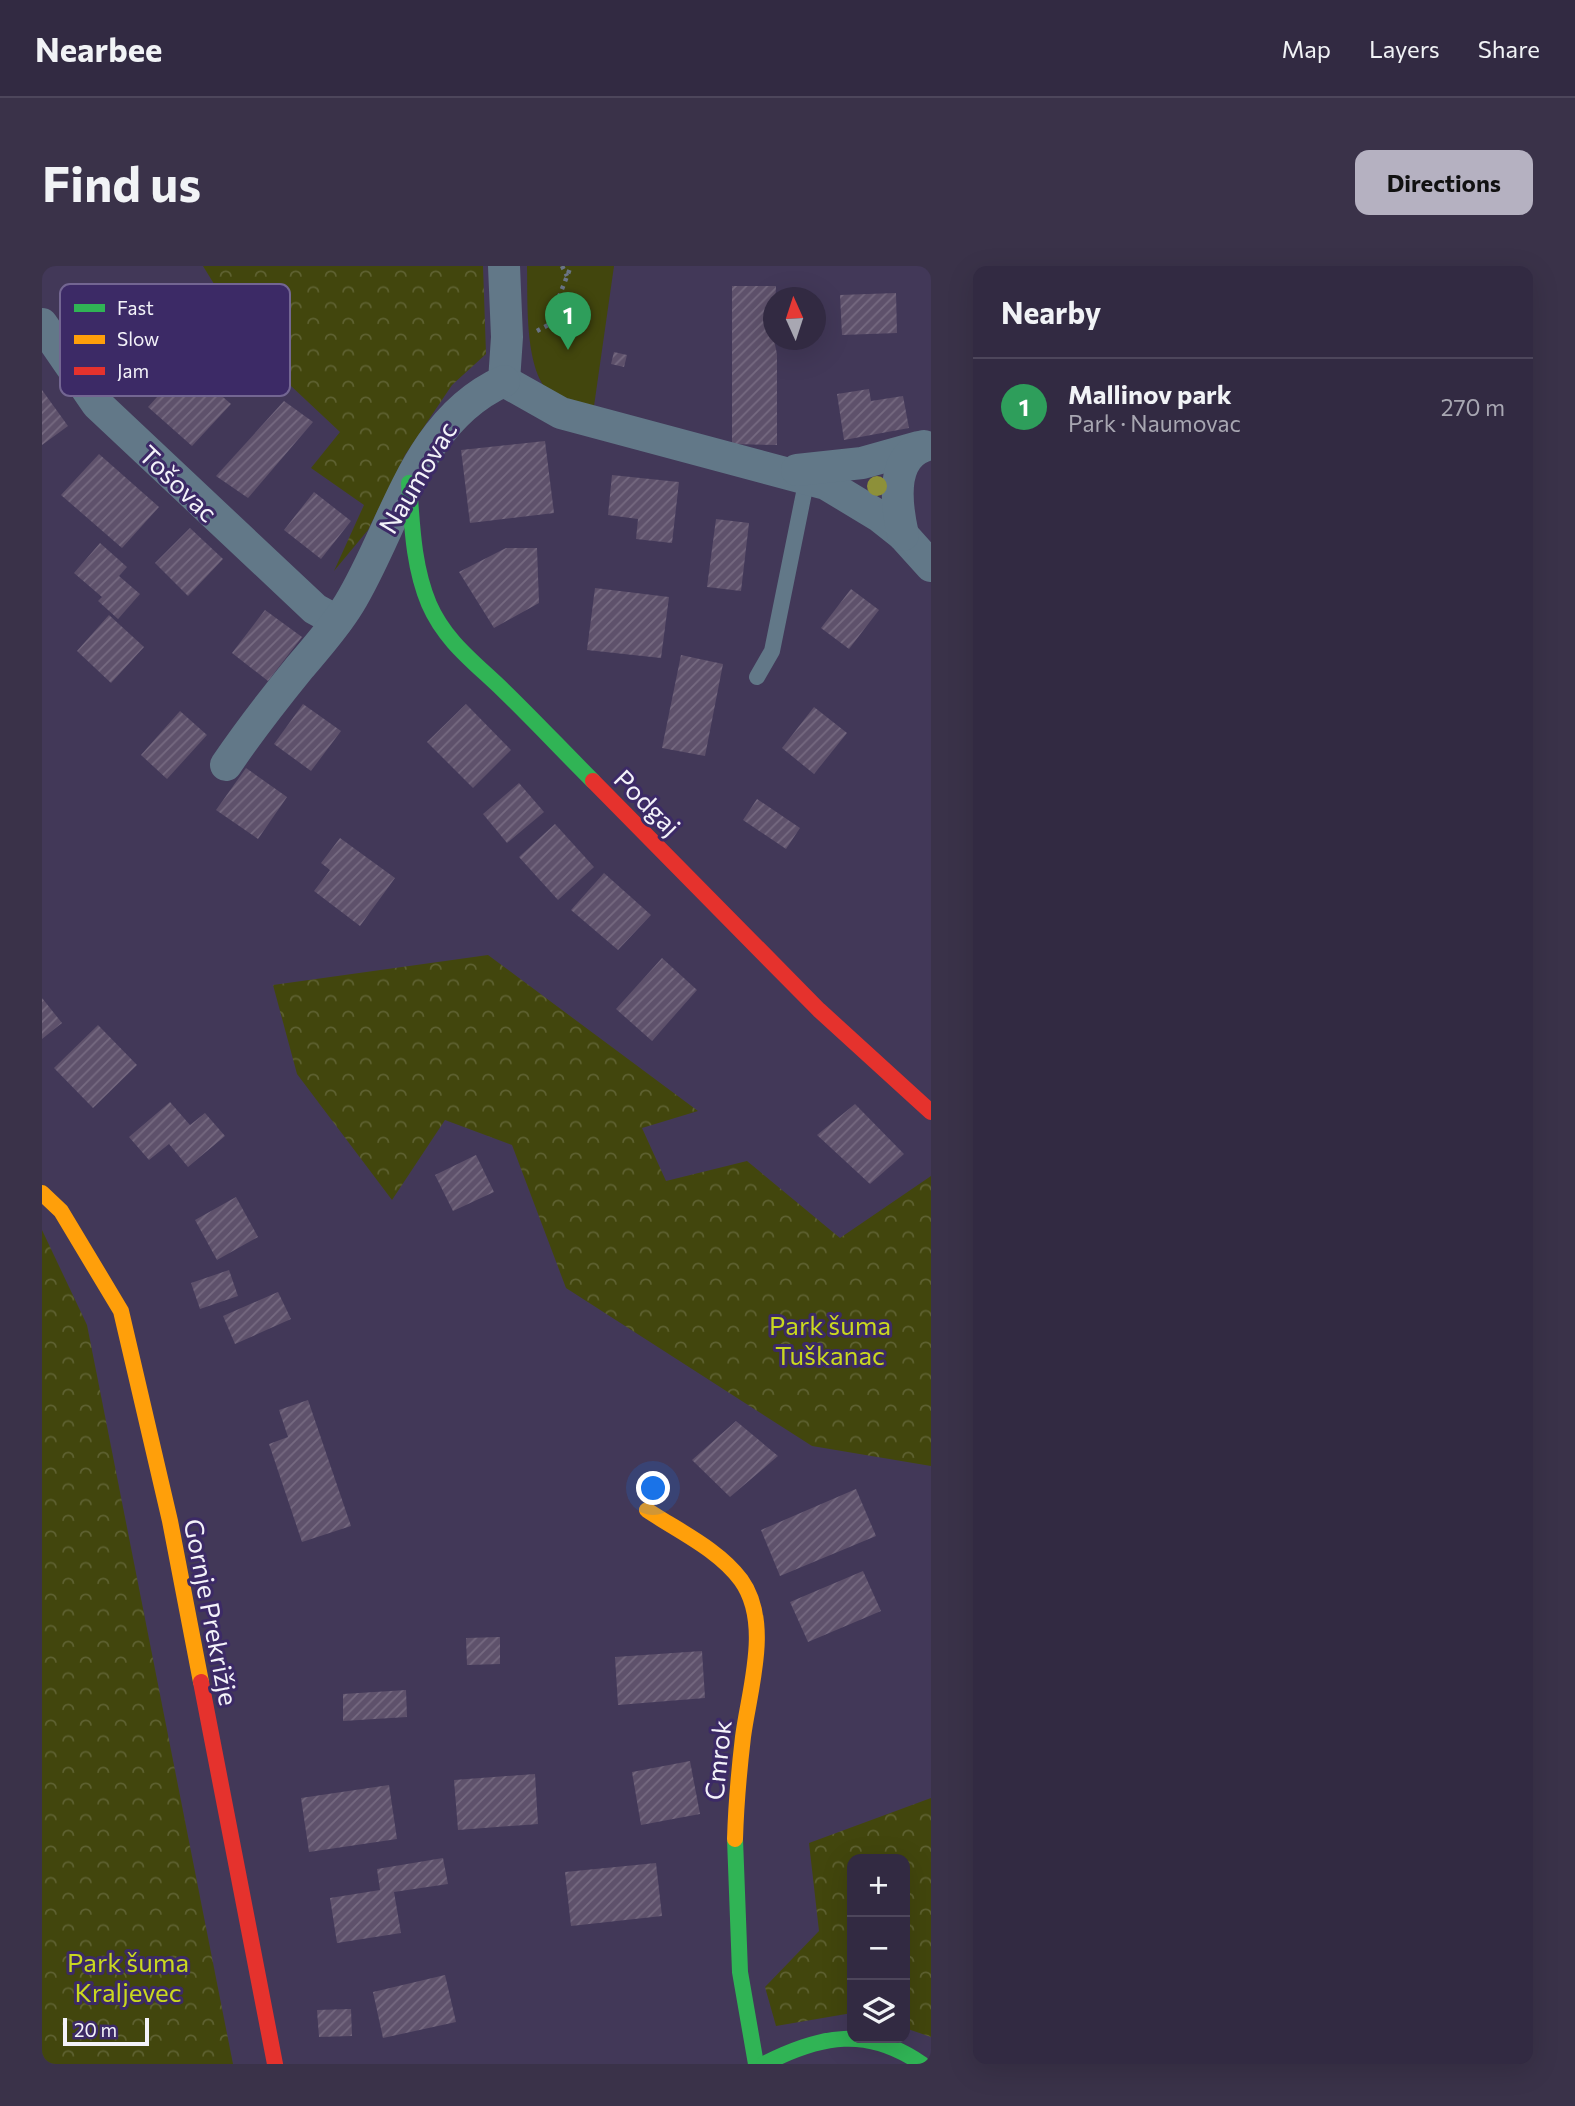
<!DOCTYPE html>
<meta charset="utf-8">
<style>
body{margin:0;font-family:Commissioner,sans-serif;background:#3a3249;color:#f1f3f6}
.controls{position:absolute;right:21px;bottom:21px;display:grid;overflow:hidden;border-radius:14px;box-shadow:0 7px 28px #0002}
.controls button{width:63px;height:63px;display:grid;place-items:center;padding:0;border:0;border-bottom:2px solid #4d465b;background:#322a42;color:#f1f3f6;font:35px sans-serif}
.compass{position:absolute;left:721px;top:21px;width:63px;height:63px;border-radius:50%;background:#322a42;box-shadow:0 7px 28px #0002;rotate:357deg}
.scale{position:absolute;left:21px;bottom:18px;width:86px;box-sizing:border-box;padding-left:7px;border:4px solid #f3f2f9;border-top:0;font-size:19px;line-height:24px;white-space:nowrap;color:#f3f2f9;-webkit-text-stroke:5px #3c2a66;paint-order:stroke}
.you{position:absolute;left:612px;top:1223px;width:24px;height:24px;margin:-18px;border:5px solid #fff;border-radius:50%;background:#1a73e8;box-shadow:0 0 0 10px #1a73e833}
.badge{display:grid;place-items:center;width:46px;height:46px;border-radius:50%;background:#b5b1c1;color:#fff;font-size:23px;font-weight:700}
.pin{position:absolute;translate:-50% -58px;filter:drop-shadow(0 2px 4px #0008)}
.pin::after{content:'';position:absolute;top:37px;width:24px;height:21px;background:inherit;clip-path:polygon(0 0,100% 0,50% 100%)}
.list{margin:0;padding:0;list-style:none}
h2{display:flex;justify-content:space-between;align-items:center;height:91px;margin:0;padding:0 28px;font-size:30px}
h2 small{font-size:23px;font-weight:400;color:#a8a7b2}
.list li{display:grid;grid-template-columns:46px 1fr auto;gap:21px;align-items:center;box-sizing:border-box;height:98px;padding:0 28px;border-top:2px solid #4d465b}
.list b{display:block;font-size:26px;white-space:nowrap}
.list p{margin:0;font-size:23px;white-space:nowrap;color:#a8a7b2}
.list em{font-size:23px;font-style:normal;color:#a8a7b2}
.icon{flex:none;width:38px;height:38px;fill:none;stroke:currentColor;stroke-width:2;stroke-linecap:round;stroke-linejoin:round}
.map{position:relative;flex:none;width:889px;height:1798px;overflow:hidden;border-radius:14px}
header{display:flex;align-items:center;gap:42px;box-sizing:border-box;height:98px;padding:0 35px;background:#322a42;border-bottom:2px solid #4d465b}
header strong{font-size:33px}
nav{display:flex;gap:38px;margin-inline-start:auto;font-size:24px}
.intro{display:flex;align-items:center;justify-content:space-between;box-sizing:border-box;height:168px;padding:0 42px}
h1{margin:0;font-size:49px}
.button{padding:18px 32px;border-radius:14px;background:#b5b1c1;color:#111;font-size:24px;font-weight:700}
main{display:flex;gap:42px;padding:0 42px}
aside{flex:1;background:#322a42;border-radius:14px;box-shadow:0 7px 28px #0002}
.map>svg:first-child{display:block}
.green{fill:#42460d}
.forest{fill:url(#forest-crowns)}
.building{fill:url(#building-hatch)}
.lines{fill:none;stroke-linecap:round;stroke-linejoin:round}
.path{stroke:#6a7486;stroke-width:4.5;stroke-dasharray:3.5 5;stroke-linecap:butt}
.lane{stroke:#627888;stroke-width:16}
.street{stroke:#627888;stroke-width:32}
.fast{stroke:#30b455;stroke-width:16}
.slow{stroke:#ff9f0a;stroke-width:16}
.jam{stroke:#e5322d;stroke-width:16}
.tree{fill:#8d9039}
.labels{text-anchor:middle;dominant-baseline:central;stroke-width:6;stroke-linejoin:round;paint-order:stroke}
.street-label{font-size:26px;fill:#f3f2f9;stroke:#3c2a66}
.park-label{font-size:26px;fill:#cad81f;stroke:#3c2a66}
.key{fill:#3c2a66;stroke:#736692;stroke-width:2}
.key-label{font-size:19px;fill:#f3f2f9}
</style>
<header>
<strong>Nearbee</strong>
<nav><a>Map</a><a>Layers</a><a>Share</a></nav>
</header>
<div class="intro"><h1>Find us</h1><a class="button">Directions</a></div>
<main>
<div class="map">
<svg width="889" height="1798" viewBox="0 0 889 1798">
<defs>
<pattern id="forest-crowns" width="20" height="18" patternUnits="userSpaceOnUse" patternTransform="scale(1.75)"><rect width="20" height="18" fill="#42460d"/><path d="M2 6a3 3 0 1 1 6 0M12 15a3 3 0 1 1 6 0" fill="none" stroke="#5e6131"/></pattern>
<pattern id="building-hatch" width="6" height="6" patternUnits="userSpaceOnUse" patternTransform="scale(1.75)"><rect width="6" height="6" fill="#5e516b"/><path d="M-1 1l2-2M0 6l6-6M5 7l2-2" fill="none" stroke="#766a81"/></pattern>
</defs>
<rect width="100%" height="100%" fill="#423858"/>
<!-- green -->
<path class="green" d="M 485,0 L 572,0 L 551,147 C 538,141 517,136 507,126 C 482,102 486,33 485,0 Z"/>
<!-- forest -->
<g class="forest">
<polygon points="161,0 441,0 444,88 410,119 363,189 326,264 292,305 322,239 269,202 298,166 215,88"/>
<polygon points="446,689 656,845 600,862 624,915 705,895 798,972 889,910 889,1200 770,1180 524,1022 470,879 403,854 350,934 255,808 231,719"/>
<polygon points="0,964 45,1059 191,1798 0,1798"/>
<polygon points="889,1532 889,1771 863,1762 863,1593 810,1593 810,1747 734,1760 723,1721 777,1665 767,1577"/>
</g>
<!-- building -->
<g class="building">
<polygon points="690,20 734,20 732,74 735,88 735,179 690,178"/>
<polygon points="854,27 855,67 800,69 798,29"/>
<polygon points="572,86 585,89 582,101 569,98"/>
<polygon points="144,99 189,138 150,180 106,141"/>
<polygon points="827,123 829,135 861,130 867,162 802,174 795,128"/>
<polygon points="0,124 26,160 0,179"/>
<polygon points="242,135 271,156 206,232 174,210"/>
<polygon points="503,175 512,247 428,257 419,184"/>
<polygon points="57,188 117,241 80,282 19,229"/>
<polygon points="570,209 637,216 630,277 594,273 596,253 566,249"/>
<polygon points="272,226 309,255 279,293 242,264"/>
<polygon points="674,253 707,257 699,325 665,321"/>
<polygon points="148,262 181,293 146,330 113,297"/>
<polygon points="58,277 85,301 77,310 98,328 76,353 56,335 60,331 32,307"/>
<polygon points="464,282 495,282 497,337 452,362 417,306"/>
<polygon points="553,322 627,331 619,392 545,384"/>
<polygon points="809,323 837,344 807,383 779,362"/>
<polygon points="223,344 260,371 226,415 190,387"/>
<polygon points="67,349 102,381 69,417 35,385"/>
<polygon points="639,389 681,398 663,490 620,482"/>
<polygon points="261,438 299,465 269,505 232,478"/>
<polygon points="424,438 469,484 431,522 385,476"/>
<polygon points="772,441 805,467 772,508 740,482"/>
<polygon points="138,445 165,469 125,513 99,489"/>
<polygon points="204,502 245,531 216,573 174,544"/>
<polygon points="477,517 502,546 465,577 441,548"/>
<polygon points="715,533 758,562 744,583 701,554"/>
<polygon points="513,558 552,601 516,634 477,591"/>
<polygon points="298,572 353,612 318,660 272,625 288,604 279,597"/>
<polygon points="562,607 609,649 576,684 529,644"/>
<polygon points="620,692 655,724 610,775 574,743"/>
<polygon points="0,732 20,757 0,773"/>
<polygon points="56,759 95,799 51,842 12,802"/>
<polygon points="128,836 148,859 163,847 183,870 146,901 127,878 107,894 87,871"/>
<polygon points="813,838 862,888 828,918 775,869"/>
<polygon points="434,889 452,926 411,945 393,909"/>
<polygon points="194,931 216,971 175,994 153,954"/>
<polygon points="187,1004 196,1030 158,1043 149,1017"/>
<polygon points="236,1026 249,1053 193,1078 181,1050"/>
<polygon points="266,1134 309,1260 260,1276 227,1178 246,1171 237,1144"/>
<polygon points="694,1155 736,1190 688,1231 650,1194"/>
<polygon points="814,1223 834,1270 738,1310 719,1264"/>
<polygon points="821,1305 839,1345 766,1376 748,1336"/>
<polygon points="458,1371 458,1398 425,1399 424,1372"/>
<polygon points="660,1385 663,1432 576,1439 573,1391"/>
<polygon points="364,1424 365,1451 301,1455 301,1428"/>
<polygon points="648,1495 658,1548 599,1559 590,1506"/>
<polygon points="493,1508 496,1558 416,1564 412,1514"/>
<polygon points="347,1519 355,1573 267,1586 259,1532"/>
<polygon points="401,1592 406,1618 352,1626 359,1667 295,1677 288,1632 338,1624 335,1603"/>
<polygon points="614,1597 620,1650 529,1660 523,1606"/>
<polygon points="403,1709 414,1756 341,1772 331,1726"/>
<polygon points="309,1743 310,1770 277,1771 275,1744"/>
</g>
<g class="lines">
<!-- path -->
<g class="path">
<polyline points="520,0 525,10"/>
<polyline points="495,65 506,59 529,0"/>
</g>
<!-- lane -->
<polyline class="lane" points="715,411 730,385 765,212"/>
<!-- street -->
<g class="street">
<polyline points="0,58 55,138 273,343 295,355"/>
<polyline points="462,115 519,147 784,218 837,250 861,269 889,300"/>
<polyline points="462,115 465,71 462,0"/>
<polyline points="755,204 820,197 877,181"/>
<path d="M 861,269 C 855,242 847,192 882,180"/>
<path d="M 184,499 C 207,465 232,433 258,401 C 275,381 293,361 307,338 C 354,261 373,155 462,115"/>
</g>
<!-- fast -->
<g class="fast">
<path d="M 367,217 C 370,258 371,300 387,338 C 403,375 432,396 460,423 C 491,453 520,484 551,515"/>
<polyline points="693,1573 698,1706 714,1798"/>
<path d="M 722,1798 C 779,1769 825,1760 880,1798"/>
</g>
<!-- slow -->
<g class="slow">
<polyline points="0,927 19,945 79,1045 128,1255 159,1416"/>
<path d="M 605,1244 C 636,1265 676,1283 699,1314 C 730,1357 707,1424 701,1471 C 697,1505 694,1539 693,1573"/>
</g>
<!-- jam -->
<g class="jam">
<polyline points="551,515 777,744 889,846"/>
<polyline points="159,1416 233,1798"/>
</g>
</g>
<!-- trees -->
<circle class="tree" cx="835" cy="220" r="10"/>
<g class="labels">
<!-- street labels -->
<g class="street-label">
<text transform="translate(375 211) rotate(-59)">Naumovac</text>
<text transform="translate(137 217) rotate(44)">Tošovac</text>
<text transform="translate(606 536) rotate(45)">Podgaj</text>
<text transform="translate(170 1346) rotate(79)">Gornje Prekrižje</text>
<text transform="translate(675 1494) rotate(-84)">Cmrok</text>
</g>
<!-- park labels -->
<g class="park-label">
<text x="788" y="1058">Park šuma<tspan x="788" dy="30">Tuškanac</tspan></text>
<text x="86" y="1695">Park šuma<tspan x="86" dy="30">Kraljevec</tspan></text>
</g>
</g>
<!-- legend -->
<rect x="18" y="18" width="230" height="112" rx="10" class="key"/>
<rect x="32" y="38" width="31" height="8" fill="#30b455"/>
<rect x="32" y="69" width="31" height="9" fill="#ff9f0a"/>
<rect x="32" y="101" width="31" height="8" fill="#e5322d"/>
<g class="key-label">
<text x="75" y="49">Fast</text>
<text x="75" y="80">Slow</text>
<text x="75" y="112">Jam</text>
</g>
</svg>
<div class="controls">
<button>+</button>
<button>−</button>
<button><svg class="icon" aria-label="layers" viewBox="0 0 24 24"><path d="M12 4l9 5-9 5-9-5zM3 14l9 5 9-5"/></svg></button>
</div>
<svg class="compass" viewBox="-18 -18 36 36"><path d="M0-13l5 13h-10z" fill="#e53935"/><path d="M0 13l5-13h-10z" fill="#a8a7b2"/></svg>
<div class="scale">20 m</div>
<div class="you"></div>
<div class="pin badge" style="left:526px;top:84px;background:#2e9e5b">1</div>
</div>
<aside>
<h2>Nearby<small></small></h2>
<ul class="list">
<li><span class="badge" style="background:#2e9e5b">1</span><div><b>Mallinov park</b><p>Park · Naumovac</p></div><em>270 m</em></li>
</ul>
</aside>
</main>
